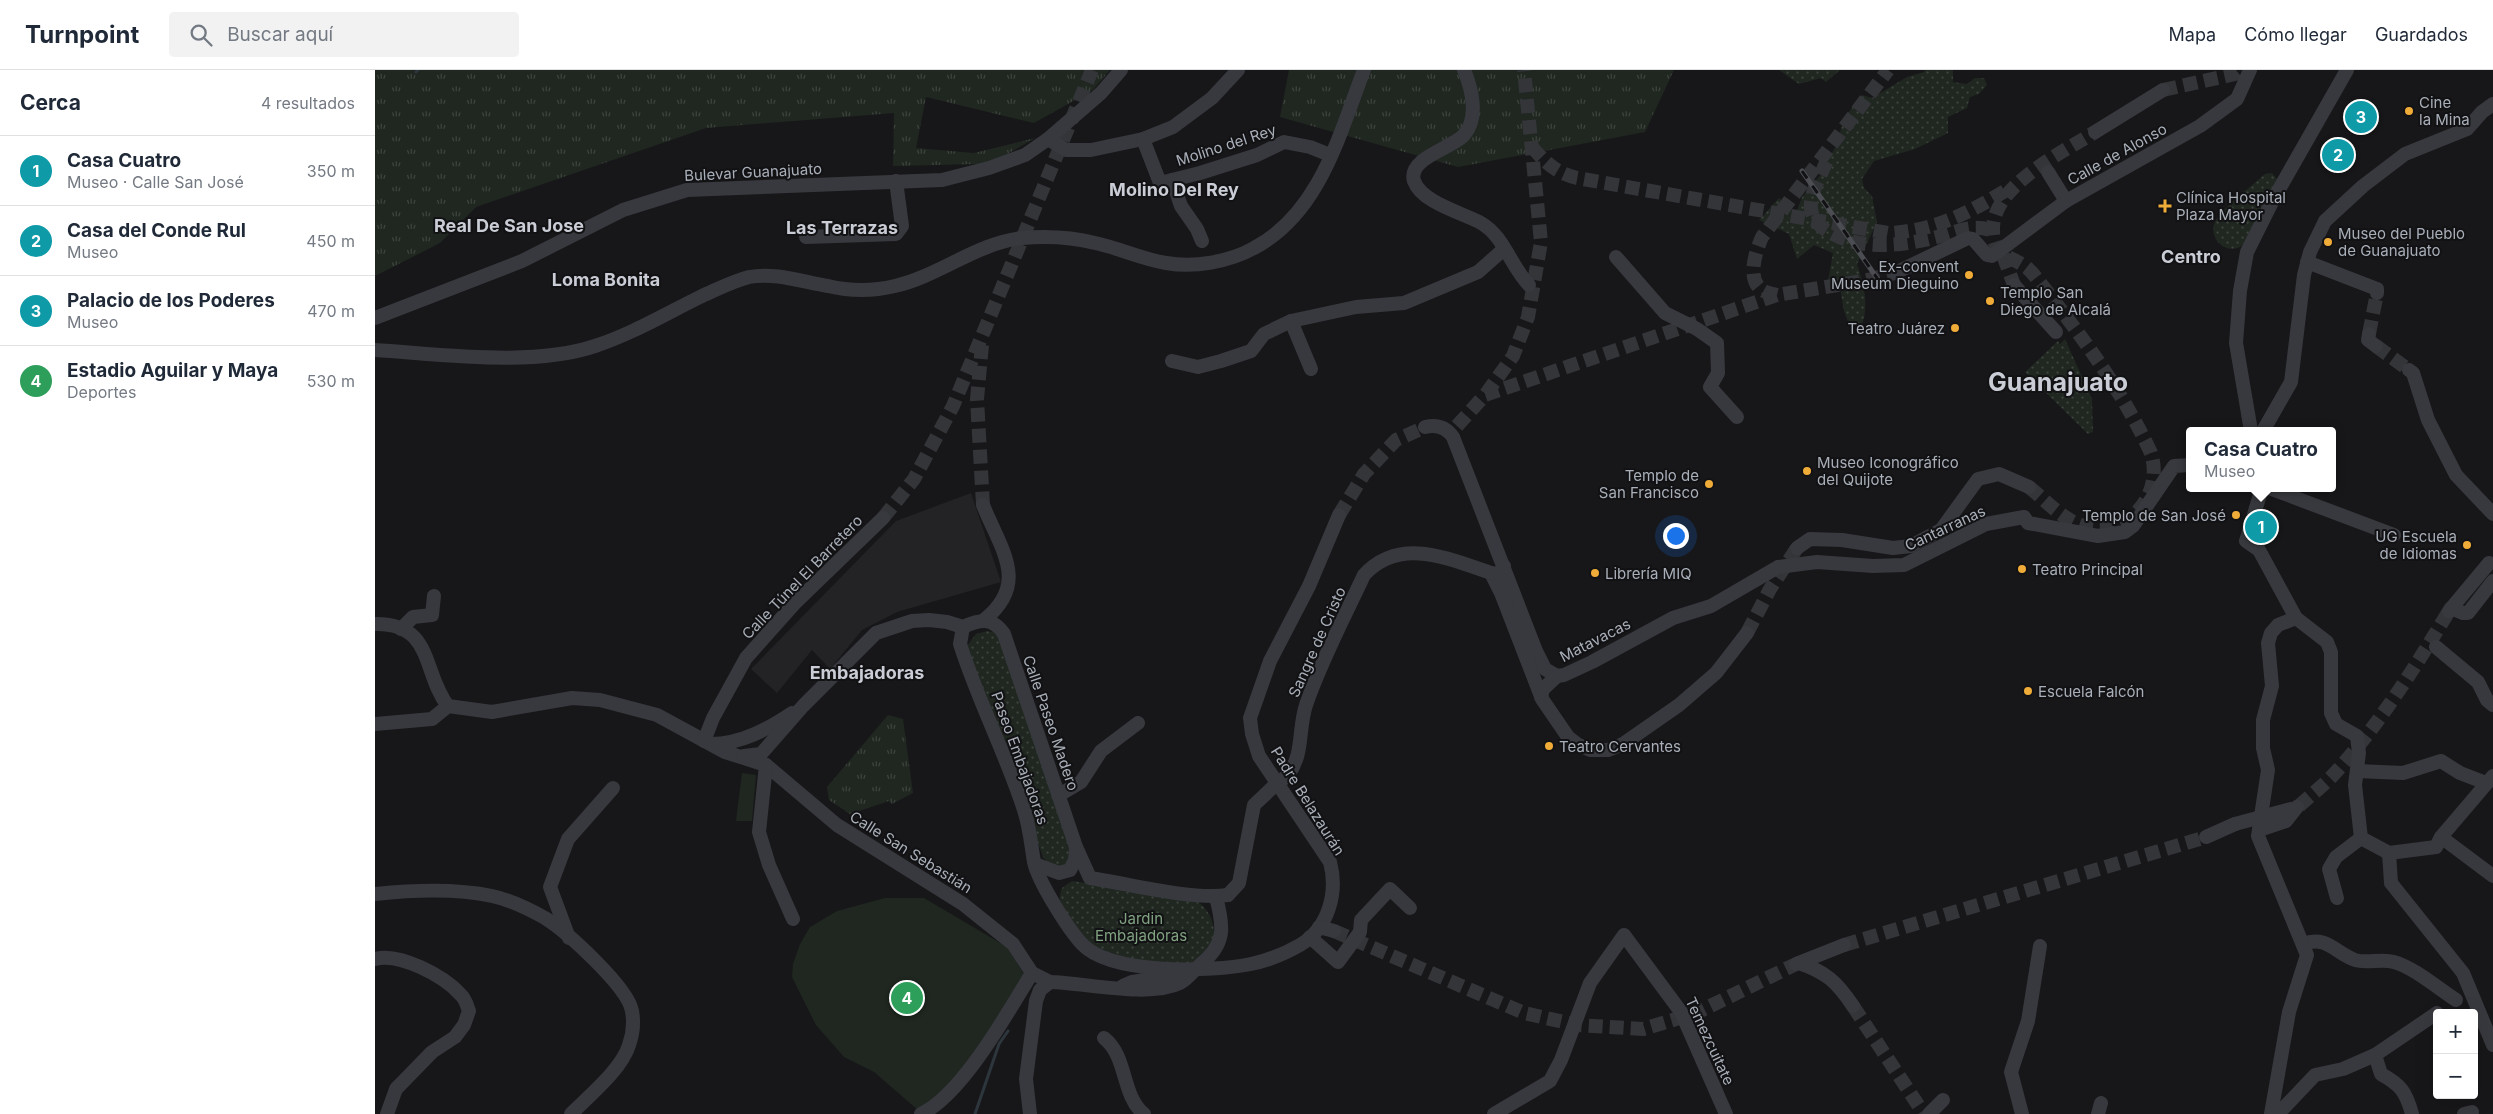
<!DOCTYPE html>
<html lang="es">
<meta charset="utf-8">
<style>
body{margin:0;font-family:Inter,sans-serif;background:#f2f2f3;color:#1f2937}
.controls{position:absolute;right:15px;bottom:15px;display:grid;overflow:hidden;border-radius:5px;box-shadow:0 5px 20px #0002}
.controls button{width:45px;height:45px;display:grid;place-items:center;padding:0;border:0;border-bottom:1px solid #e0e1e3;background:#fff;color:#1f2937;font:25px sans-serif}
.you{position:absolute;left:1300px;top:465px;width:18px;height:18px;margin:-12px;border:4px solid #fff;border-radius:50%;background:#1a73e8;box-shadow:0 0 0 8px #1a73e833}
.badge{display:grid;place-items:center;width:32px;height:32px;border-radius:50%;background:#d93025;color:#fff;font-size:16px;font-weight:700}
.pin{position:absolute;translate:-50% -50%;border:2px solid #fff;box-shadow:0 1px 5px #0006}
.popup{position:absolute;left:1811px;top:357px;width:150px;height:65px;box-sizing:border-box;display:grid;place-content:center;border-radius:5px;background:#fff;filter:drop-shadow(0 1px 4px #0005);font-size:16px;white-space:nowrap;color:#747a83}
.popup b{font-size:19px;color:#1f2937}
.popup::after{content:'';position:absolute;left:50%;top:100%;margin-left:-10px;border:10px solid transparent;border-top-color:#fff}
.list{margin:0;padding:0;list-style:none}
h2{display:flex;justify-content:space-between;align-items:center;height:65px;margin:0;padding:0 20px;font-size:21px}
h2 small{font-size:16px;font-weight:400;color:#747a83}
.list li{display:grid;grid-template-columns:32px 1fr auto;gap:15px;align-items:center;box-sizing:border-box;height:70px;padding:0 20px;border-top:1px solid #e0e1e3}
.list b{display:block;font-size:19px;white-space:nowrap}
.list p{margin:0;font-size:16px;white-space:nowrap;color:#747a83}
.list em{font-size:16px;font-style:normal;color:#747a83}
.icon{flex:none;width:28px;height:28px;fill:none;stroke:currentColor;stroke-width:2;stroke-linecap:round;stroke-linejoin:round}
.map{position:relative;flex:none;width:2118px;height:1044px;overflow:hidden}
header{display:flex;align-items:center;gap:30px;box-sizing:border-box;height:70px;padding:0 25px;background:#fff;border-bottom:1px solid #e0e1e3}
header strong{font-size:24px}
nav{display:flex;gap:28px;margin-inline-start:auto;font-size:18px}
.search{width:350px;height:45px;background:#f2f2f3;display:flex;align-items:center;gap:12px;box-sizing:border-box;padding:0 18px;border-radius:5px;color:#747a83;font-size:19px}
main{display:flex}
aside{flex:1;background:#fff}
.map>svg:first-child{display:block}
.built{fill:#232326}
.grass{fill:url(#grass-tufts)}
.park{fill:url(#park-dots)}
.garden{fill:#1f2720}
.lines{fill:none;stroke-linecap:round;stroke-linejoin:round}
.stream{stroke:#2d363d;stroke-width:3}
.minor-tunnel{stroke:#343539;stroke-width:14;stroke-dasharray:14 7;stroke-linecap:butt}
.minor{stroke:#38393e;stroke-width:14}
.rail-casing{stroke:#4b4d53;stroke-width:5}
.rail{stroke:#121214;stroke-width:3;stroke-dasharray:9;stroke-linecap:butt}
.minor-bridge{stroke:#38393e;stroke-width:14}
.poi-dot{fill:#f0ac38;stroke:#121214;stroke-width:2}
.labels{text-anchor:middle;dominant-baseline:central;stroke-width:4;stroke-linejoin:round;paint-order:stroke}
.poi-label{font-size:15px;fill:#a9afb9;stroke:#121214;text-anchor:start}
.street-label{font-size:15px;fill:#a9afb9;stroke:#121214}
.park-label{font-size:15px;fill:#81a382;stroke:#121214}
.quarter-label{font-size:18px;font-weight:bold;fill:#cacdd5;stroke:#121214}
.town-label{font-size:25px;font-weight:bold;fill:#cacdd5;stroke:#121214}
</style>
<header>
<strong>Turnpoint</strong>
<div class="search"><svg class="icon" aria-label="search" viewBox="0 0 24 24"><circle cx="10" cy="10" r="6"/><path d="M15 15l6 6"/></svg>Buscar aquí</div>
<nav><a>Mapa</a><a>Cómo llegar</a><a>Guardados</a></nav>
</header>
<main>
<aside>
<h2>Cerca<small>4 resultados</small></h2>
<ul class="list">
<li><span class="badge" style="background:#0f9aa8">1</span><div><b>Casa Cuatro</b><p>Museo · Calle San José</p></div><em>350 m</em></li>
<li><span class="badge" style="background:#0f9aa8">2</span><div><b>Casa del Conde Rul</b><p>Museo</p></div><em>450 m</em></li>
<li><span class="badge" style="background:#0f9aa8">3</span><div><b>Palacio de los Poderes</b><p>Museo</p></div><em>470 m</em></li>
<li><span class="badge" style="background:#2e9e5b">4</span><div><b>Estadio Aguilar y Maya</b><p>Deportes</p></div><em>530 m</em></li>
</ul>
</aside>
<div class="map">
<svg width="2118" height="1044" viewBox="0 0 2118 1044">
<defs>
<pattern id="grass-tufts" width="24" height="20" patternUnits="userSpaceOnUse" patternTransform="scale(1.25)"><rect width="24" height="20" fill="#1f2720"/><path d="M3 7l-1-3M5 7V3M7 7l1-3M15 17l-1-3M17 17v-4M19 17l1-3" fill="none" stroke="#3d443e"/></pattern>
<pattern id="park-dots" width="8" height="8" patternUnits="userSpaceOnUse" patternTransform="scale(1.25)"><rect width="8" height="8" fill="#1f2720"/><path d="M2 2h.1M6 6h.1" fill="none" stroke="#3d443e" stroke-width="1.8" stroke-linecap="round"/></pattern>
</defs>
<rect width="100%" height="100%" fill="#171719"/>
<!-- built -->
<polygon class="built" points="596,423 626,512 522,542 487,560 455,599 437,580 402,623 376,599 521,451"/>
<!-- grass -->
<g class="grass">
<polygon points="0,0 735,0 718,20 659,53 551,27 541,78 599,83 660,68 629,86 604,94 518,96 519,43 331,58 101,137 65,173 0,206"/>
<polygon points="914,0 1299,0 1270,62 1083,97 905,47"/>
<polygon points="513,645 528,649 538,723 517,734 514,731 475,744 454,730 452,717"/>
</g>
<!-- park -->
<g class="park">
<polygon points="1404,0 1465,0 1451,12 1446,8 1424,14"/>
<path d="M 1550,0 L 1578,0 L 1578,12 L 1592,14 L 1600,8 L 1609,8 L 1612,15 L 1604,24 L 1595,27 L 1592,38 L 1573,47 L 1573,63 L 1540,79 L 1499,91 L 1487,109 L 1489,118 L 1497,126 L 1502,152 L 1482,194 C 1489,216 1494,233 1487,255 L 1475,257 L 1469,241 L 1465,218 L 1452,217 L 1458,183 L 1439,175 L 1422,189 L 1414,164 L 1384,150 L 1404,128 L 1421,143 L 1427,127 L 1448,102 L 1462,73 L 1469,48 L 1487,25 L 1497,28 L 1532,7 L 1549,2 Z"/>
<path d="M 1897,103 L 1902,109 C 1896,122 1877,165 1869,174 C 1854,188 1832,169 1840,152 C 1845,140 1879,114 1890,104 Z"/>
<polygon points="1690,269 1717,329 1718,362 1713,364 1650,302 1683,271 1685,274"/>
<polygon points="612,561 623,563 697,779 692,794 684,797 671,791 668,787 592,576 601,564"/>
<path d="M 697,811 L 819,829 C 842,843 848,875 822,891 C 811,898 770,894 757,892 C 745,890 728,882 718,876 C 707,870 702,859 696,849 C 689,839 681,831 687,818 Z"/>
</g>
<!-- garden -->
<g class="garden">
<polygon points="367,703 381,705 377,751 361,751"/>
<polygon points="510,828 549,828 632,877 650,906 626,947 572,1021 543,1040 499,1002 469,987 441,955 417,907 418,894 425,874 435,857 462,841"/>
</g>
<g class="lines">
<!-- stream -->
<g class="stream">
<polyline points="41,2 43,0"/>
<polyline points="600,1044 624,974 633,961"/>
</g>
<!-- minor-tunnel -->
<g class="minor-tunnel">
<polyline points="1788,20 1860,4 1865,0"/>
<path d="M 1157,77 C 1171,93 1181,103 1202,108 L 1513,163 C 1561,161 1595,142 1635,118"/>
<path d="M 1451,92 C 1446,107 1434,123 1436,139 C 1437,149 1446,158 1454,162 C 1487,181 1527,176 1562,167 C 1582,162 1597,153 1618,161"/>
<polyline points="1628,185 1639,215"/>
<path d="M 1402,225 C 1398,224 1391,223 1387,220 C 1371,209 1381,181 1387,167 L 1513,0"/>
<polyline points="1994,264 2002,223"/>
<polyline points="607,275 602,329 608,435"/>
<polyline points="2001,276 2034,300"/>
<polyline points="1111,324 1138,286 1153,247 1166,172 1149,0"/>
<polyline points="1082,356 1110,325 1402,225 1493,210 1520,203"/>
<path d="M 1654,417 C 1669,429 1685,447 1703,454 C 1749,472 1790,427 1776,383 C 1746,318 1703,261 1659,205 C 1644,185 1618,191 1618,161 C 1616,116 1687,83 1720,62"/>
<polyline points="964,445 989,404 1021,370 1050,357"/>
<polyline points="508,448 539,409 578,336 717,0"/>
<polyline points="1372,563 1395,519 1422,478"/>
<path d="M 1924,736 C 1936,725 1949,715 1960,703 C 2005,654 2040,597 2074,541"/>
<polyline points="959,861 1149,943 1202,955 1268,959 1321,943 1419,895"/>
<polyline points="1469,875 1831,767"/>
<polyline points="1478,936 1549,1044"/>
</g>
<!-- minor -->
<g class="minor">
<path d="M 1089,0 C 1097,19 1104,48 1089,65 C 1078,78 1032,88 1039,111 C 1047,133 1088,143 1106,153 C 1129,166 1136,197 1154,215"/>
<polyline points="1720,62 1788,20"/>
<polyline points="673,69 691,80 716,80 768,69 798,57 837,28 863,0"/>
<polyline points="768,69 785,113 825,103 882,85 909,72 935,77 955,85"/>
<polyline points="1673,102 1691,131"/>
<polyline points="797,110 806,136 822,159 827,171"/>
<polyline points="431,167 521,164 527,156 521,111"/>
<polyline points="1241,187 1290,243 1322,259 1342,273 1343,303 1335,317 1362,347"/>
<polyline points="1932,192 2002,219 2002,223"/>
<polyline points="1520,203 1593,168 1598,169 1612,185 1617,186 1691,131 1825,56 1862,29 1875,0"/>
<polyline points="1639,215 1681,262"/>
<polyline points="0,248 147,191 248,140 312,120 567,110 614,98 650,85 673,69 726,23 746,0"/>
<polyline points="916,251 936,299"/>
<polyline points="1994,264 1993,270 2001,276"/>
<path d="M 0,280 C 65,284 158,297 220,276 C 257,264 292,243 327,226 C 343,219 358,211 374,207 C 400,202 428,212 453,216 C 474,221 499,221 520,216 C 564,206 602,173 647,168 C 672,166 696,167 720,173 C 744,178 767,189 791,193 C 819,198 854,192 879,178 C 945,143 964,65 989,0"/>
<polyline points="797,291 823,297 846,291 876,281 889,264 916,251 981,237 1029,233 1103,202 1129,179"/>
<polyline points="2034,300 2038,303 2053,350 2081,405 2118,444"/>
<path d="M 1050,357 C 1062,354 1071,357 1078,367 L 1161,581 L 1170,599 L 1182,606"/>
<polyline points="1876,361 1861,273 1865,221 1872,182 1898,130 1972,0"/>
<polyline points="1888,361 1916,312 1929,205 1935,182 1950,151 1988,116 2030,84 2092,59 2107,42 2118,34"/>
<polyline points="1887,418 1871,471 1884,480 1921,548 1952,572 1956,582 1956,643 1961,654 1982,666 1984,683 1980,715 1986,768 2014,783 2061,777 2066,767 2118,706"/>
<polyline points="1894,418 2019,465"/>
<path d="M 608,435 C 626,480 655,513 609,550"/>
<polyline points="1422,478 1435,469 1467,470 1518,478 1536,476 1566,460 1603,409 1624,404 1654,417"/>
<polyline points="1116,503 1126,523 1167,629 1193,667 1202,674 1215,680 1233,680 1248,674 1304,635 1341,603 1372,563"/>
<polyline points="2076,538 2088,543 2093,543 2118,511"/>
<polyline points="2074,541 2114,493"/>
<path d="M 0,554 C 59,553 47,603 73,636 L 117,642 L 197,628 L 225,630 L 282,645 L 350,682 L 391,695 L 462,755 L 588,834 L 638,874 L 657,903 L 675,912 C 711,913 774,928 805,913 C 813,909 818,901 825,895 C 851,874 849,857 841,827"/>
<polyline points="26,559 38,547 57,545 59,526"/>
<polyline points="2061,577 2103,612 2112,630 2118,635"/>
<polyline points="1166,627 1168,619 1182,606 1189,605 1217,592 1298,548 1336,536 1403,497 1442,492 1498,496 1529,495 1611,454 1649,447 1653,453 1723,466 1750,462 1758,456 1799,396 1815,395"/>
<polyline points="0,654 57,649 73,636"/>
<polyline points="329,671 338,648 371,588 419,534 508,448"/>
<path d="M 336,674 C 366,674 393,659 417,643"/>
<polyline points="369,686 386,684 428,636 501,563 537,551 554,550 572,552 588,557"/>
<polyline points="391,695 384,762 394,795 418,849"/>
<polyline points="1982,701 2028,703 2066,691 2085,703 2111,713"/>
<path d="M 913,705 C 929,684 923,659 931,635 C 946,591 969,548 989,505 C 1026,465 1076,490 1119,504 L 1126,502 L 1129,496"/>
<polyline points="684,725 706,712 726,681 763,653"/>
<polyline points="1884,760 1911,751 1922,737"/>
<polyline points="1831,767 1860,754"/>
<polyline points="2066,767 2118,806"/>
<polyline points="2014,783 2016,813 2088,903 2118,975"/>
<polyline points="660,794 684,803 695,800 700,790 701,777"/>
<path d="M 0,824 C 38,820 80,818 117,826 C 136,830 154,839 170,848 C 191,861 253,917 257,941 C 259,952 258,964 254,975 C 247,999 214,1026 196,1044"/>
<path d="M 853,825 C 814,830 755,814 715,808 L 701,777 L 629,564 C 617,546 604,550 588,557 L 585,574 C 603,631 631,684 649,740 C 655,758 656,775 659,792 C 663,811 693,859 707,874 C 736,905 837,902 876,894 C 891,891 911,883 925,875 C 954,858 963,822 955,792 L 884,686 L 877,664 L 875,648 L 895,591 L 934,516 L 964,445"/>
<polyline points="853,825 864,813 879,735 897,718"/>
<polyline points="1962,828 1954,799 1961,787 1986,768"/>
<polyline points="944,857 959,861"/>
<polyline points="935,867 963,892 985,862 986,850 1015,819 1035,838"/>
<polyline points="194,868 175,817 193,769 238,718"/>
<path d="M 1928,874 C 1952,865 1960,883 1980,890 C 1992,894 2006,888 2019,892 C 2038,897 2064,919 2081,930"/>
<path d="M 0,889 C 24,882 69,906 85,924 C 90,928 92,935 94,941 L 89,955 L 80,967 L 57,982 L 21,1019 L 12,1044"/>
<path d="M 1424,893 C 1451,902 1462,912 1478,936"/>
<polyline points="1421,894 1469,875"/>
<polyline points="748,916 757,912 802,905"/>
<path d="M 729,968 C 753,987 746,1025 769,1044"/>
<path d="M 2000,985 L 2006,1004 C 2026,1015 2031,1022 2037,1044"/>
<path d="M 546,1044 C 587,1025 633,942 657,903"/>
<polyline points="655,1044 651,1009 661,931 665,920 675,912"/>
<polyline points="1119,1044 1175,1011 1186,990 1215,913 1249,865 1306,942 1351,1044"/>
<polyline points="1554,1044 1568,1030"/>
<polyline points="1647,1044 1636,1002 1653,951 1665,876"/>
<polyline points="1723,1044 1726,1033"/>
<polyline points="1896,1044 1914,942 1932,885 1883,766 1893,700 1888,678 1888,650 1897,616 1893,573 1896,563 1903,555 1921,548"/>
<polyline points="1903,1044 1940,1005 1968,999 2000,985 2062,943"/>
<polyline points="2089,1044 2097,1042"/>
</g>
<defs>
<polyline id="rail" points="1427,101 1509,218"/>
</defs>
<!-- rail casing -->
<use href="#rail" class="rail-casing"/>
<!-- rail -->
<use href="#rail" class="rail"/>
<!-- minor-bridge -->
<g class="minor-bridge">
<polyline points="897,718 913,705"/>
<polyline points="1860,754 1916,739"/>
</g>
</g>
<!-- markers -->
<g class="poi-dot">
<circle cx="2034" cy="41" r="5"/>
<path d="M1787.5 128.5h5v5h5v5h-5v5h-5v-5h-5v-5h5z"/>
<circle cx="1953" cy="172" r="5"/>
<circle cx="1594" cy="205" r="5"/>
<circle cx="1615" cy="231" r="5"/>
<circle cx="1580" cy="258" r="5"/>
<circle cx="1432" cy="401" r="5"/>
<circle cx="1334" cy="414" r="5"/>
<circle cx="1861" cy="445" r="5"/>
<circle cx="2092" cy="475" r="5"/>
<circle cx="1647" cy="499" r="5"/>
<circle cx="1220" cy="503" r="5"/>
<circle cx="1653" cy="621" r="5"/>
<circle cx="1174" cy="676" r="5"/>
</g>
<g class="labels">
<!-- poi labels -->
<g class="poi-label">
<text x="2044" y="32">Cine<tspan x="2044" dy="17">la Mina</tspan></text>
<text x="1801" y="127">Clínica Hospital<tspan x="1801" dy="17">Plaza Mayor</tspan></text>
<text x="1963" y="163">Museo del Pueblo<tspan x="1963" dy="17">de Guanajuato</tspan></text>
<text x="1584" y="196" text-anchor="end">Ex-convent<tspan x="1584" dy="17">Museum Dieguino</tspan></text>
<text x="1625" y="222">Templo San<tspan x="1625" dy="17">Diego de Alcalá</tspan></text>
<text x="1570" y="258" text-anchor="end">Teatro Juárez</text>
<text x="1442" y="392">Museo Iconográfico<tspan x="1442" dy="17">del Quijote</tspan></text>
<text x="1324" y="405" text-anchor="end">Templo de<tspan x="1324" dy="17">San Francisco</tspan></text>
<text x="1851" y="445" text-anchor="end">Templo de San José</text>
<text x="2082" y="466" text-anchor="end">UG Escuela<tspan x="2082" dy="17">de Idiomas</tspan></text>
<text x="1657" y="499">Teatro Principal</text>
<text x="1230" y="503">Librería MIQ</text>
<text x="1663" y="621">Escuela Falcón</text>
<text x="1184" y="676">Teatro Cervantes</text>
</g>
<!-- street labels -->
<g class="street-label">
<text transform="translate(851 75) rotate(-18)">Molino del Rey</text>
<text transform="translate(1742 84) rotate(-29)">Calle de Alonso</text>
<text transform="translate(378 102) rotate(-3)">Bulevar Guanajuato</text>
<text transform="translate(1570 458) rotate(-25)">Cantarranas</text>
<text transform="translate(427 507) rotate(-46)">Calle Túnel El Barretero</text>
<text transform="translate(1220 570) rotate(-27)">Matavacas</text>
<text transform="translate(942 572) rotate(-66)">Sangre de Cristo</text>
<text transform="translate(676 653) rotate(71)">Calle Paseo Madero</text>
<text transform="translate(645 688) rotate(70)">Paseo Embajadoras</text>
<text transform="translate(933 731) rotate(58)">Padre Belazaurán</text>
<text transform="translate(536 782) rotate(32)">Calle San Sebastián</text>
<text transform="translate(1335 971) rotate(65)">Temezcuitate</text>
</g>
<!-- park labels -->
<g class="park-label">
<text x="766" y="848">Jardin<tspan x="766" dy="17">Embajadoras</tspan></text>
</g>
<!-- quarter labels -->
<g class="quarter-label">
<text x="799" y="119">Molino Del Rey</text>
<text x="134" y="155">Real De San Jose</text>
<text x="467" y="157">Las Terrazas</text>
<text x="1816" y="186">Centro</text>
<text x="231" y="209">Loma Bonita</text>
<text x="492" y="602">Embajadoras</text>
</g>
<!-- town labels -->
<g class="town-label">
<text x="1683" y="312">Guanajuato</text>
</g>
</g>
</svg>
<div class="controls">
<button>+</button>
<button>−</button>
</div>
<div class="you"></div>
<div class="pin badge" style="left:1886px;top:457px;background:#0f9aa8">1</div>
<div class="popup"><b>Casa Cuatro</b>Museo</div>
<div class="pin badge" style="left:1963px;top:85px;background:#0f9aa8">2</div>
<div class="pin badge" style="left:1986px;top:47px;background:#0f9aa8">3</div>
<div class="pin badge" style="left:532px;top:928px;background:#2e9e5b">4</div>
</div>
</main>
